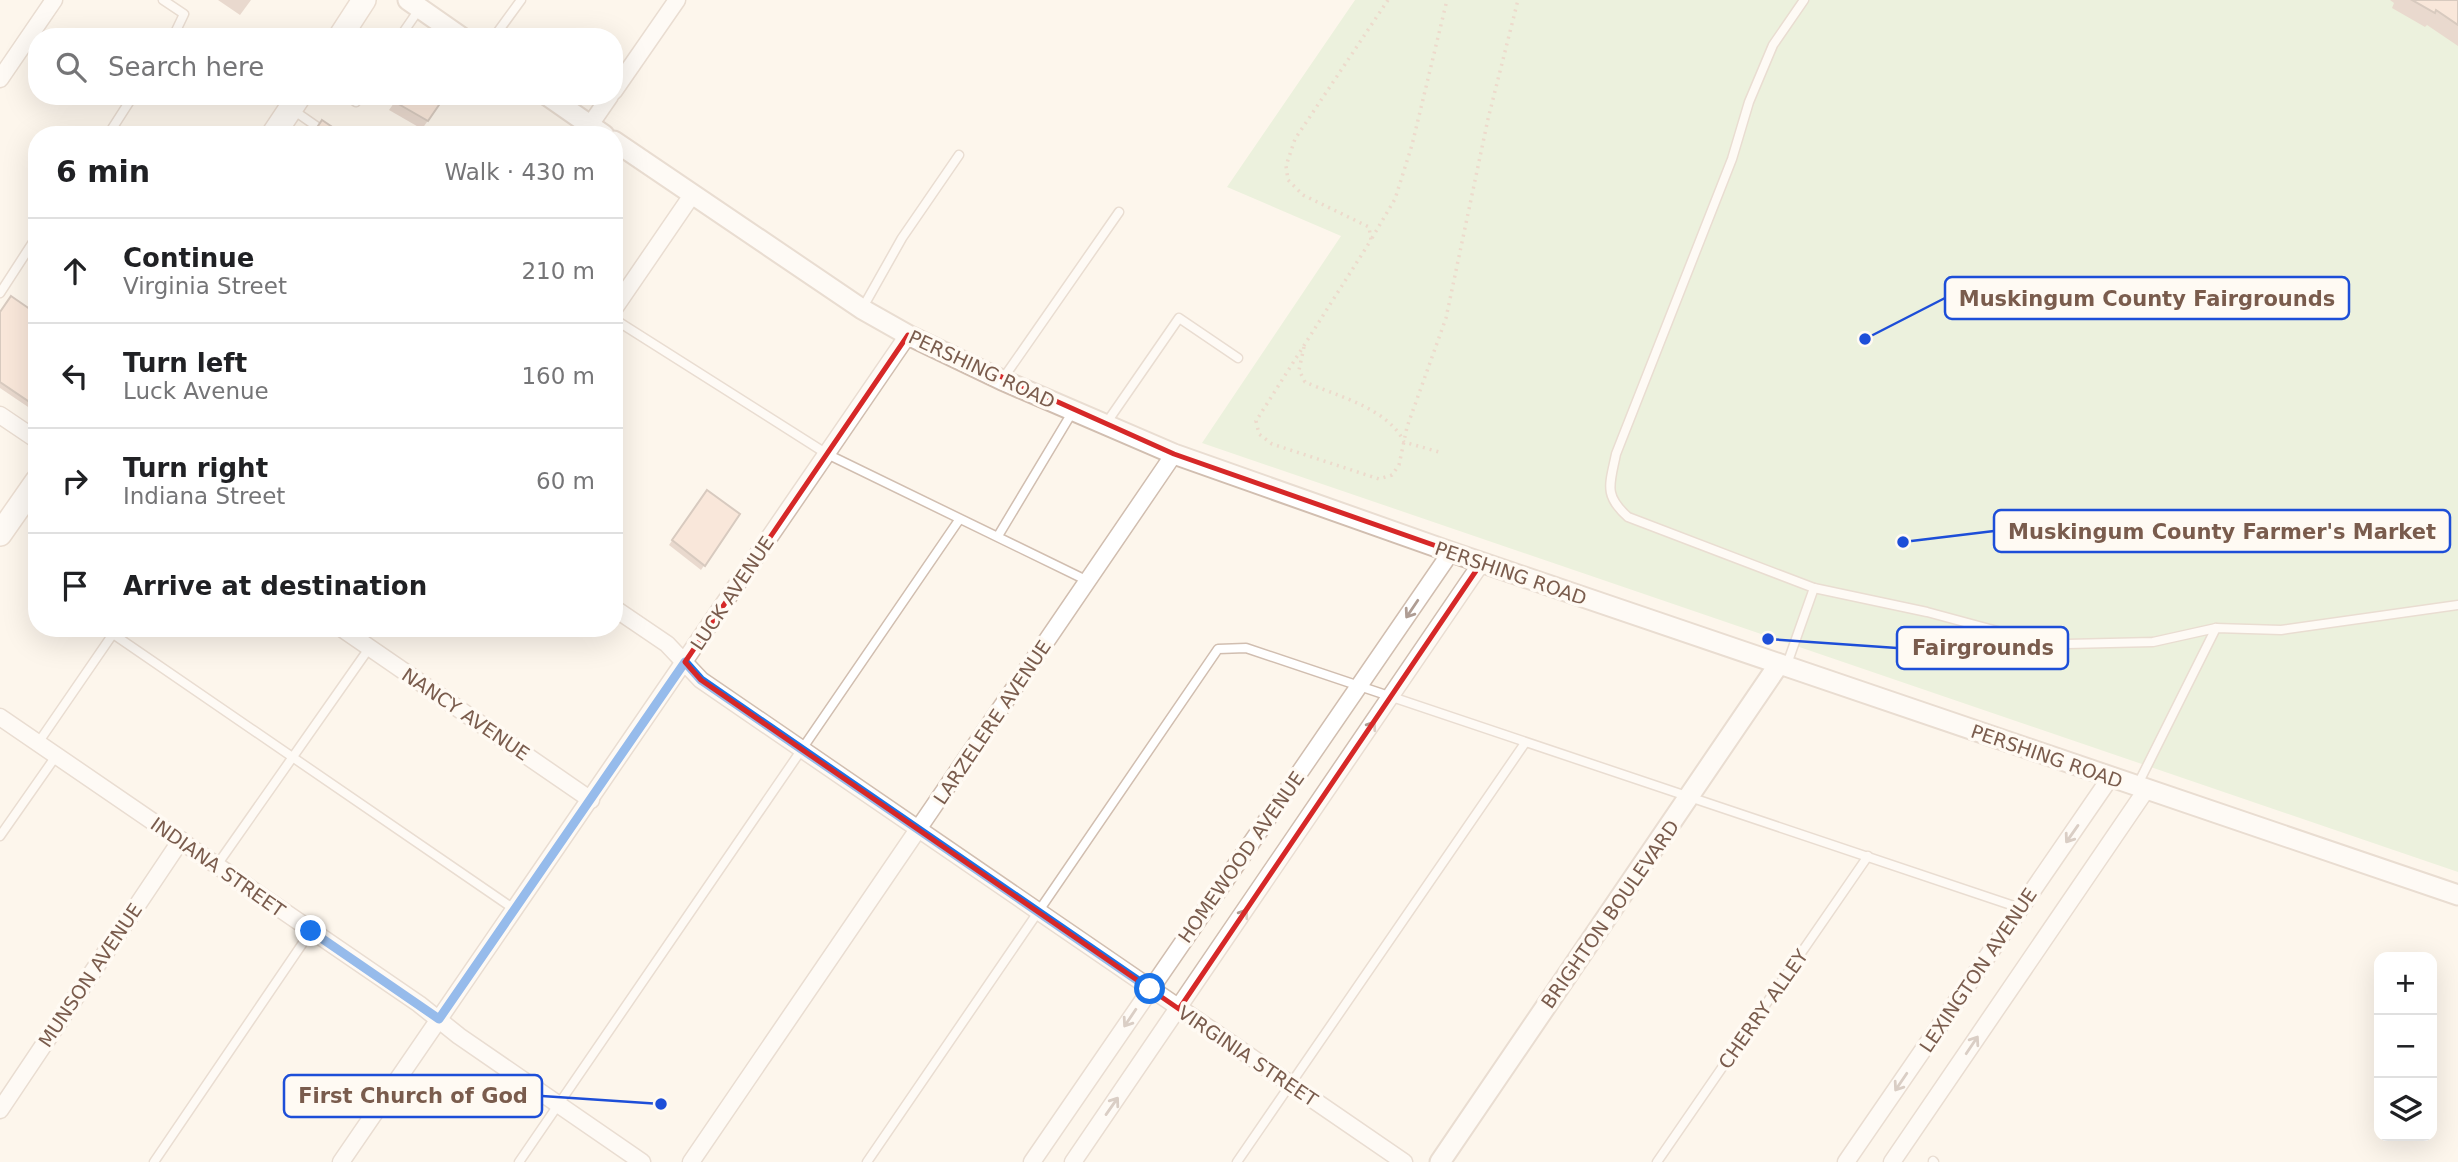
<!DOCTYPE html>
<meta charset="utf-8">
<style>
body{margin:0;font-family:"DejaVu Sans",sans-serif;background:#f2f2f2;color:#202124}
.controls{position:absolute;right:21px;bottom:21px;display:grid;overflow:hidden;border-radius:14px;box-shadow:0 7px 28px #0002}
.controls button{width:63px;height:63px;display:grid;place-items:center;padding:0;border:0;border-bottom:2px solid #e0e0e0;background:#fff;color:#202124;font:35px sans-serif}
.stop{position:absolute;width:21px;height:21px;margin:-16px;border:5px solid #1a73e8;border-radius:50%;background:#fff}
.stop.end{background:#1a73e8;border-color:#fff;box-shadow:0 2px 7px #0008}
.list{margin:0;padding:0;list-style:none}
h2{display:flex;justify-content:space-between;align-items:center;height:91px;margin:0;padding:0 28px;font-size:30px}
h2 small{font-size:23px;font-weight:400;color:#757577}
.list li{display:grid;grid-template-columns:46px 1fr auto;gap:21px;align-items:center;box-sizing:border-box;height:105px;padding:0 28px;border-top:2px solid #e0e0e0}
.list b{display:block;font-size:26px;white-space:nowrap}
.list p{margin:0;font-size:23px;white-space:nowrap;color:#757577}
.list em{font-size:23px;font-style:normal;color:#757577}
.icon{flex:none;width:38px;height:38px;fill:none;stroke:currentColor;stroke-width:2;stroke-linecap:round;stroke-linejoin:round}
.map{position:relative;flex:none;width:2458px;height:1162px;overflow:hidden}
.search{position:absolute;background:#fff;box-shadow:0 7px 28px #0002;left:28px;top:28px;width:595px;height:77px;display:flex;align-items:center;gap:18px;box-sizing:border-box;padding:0 24px;border-radius:28px;color:#757577;font-size:26px}
.panel{position:absolute;background:#fff;box-shadow:0 7px 28px #0002;left:28px;top:126px;width:595px;height:511px;border-radius:28px}
.map>svg:first-child{display:block}
.green{fill:#d8ecc9}
.lines{fill:none;stroke-linecap:round;stroke-linejoin:round}
.service-casing{stroke:#d1beb0;stroke-width:11}
.minor-casing{stroke:#d1beb0;stroke-width:19}
.tertiary-casing{stroke:#d1beb0;stroke-width:23}
.secondary-casing{stroke:#d6c0b0;stroke-width:26}
.path{stroke:#d9b8a5;stroke-width:3.5;stroke-dasharray:2 5;stroke-linecap:butt}
.service{stroke:#fff;stroke-width:8}
.minor{stroke:#fff;stroke-width:16}
.tertiary{stroke:#fff;stroke-width:19}
.secondary{stroke:#fff;stroke-width:23}
.wall{fill:#d1b7a8}
.building{fill:#f3d5c3;stroke:#aa9588;stroke-width:2}
.oneway{stroke:#af9d94}
.route{stroke:#1a73e8;stroke-width:9}
.marked{fill:none;stroke:#d62828;stroke-width:5;stroke-linejoin:round}
.labels{text-anchor:middle;dominant-baseline:central;stroke-width:7;stroke-linejoin:round;paint-order:stroke}
.street-label{font-size:19px;fill:#7a5c4d;stroke:#fffaf3}
.leader{fill:none;stroke:#1d4ed8;stroke-width:2.5}
.callout-dot{fill:#1d4ed8;stroke:#fffaf3;stroke-width:2.5}
.callout{fill:#fffaf3;stroke:#1d4ed8;stroke-width:2.5}
.callout-label{font-size:21px;text-anchor:middle;font-weight:bold;fill:#7a5c4d}
</style>
<div class="map">
<svg width="2458" height="1162" viewBox="0 0 2458 1162">
<rect width="100%" height="100%" fill="#fdf6ec"/>
<!-- green -->
<polygon class="green" points="1355,0 2458,0 2458,872 1202,443 1341,236 1227,187"/>
<g class="lines">
<defs>
<g id="service">
<polyline points="163,0 184,14 173,37"/>
<path d="M 1804,0 L 1773,45 L 1749,102 L 1732,159 L 1616,454 C 1610,484 1603,495 1628,517 L 1814,588 L 1927,612 L 2016,636 L 2067,644 L 2153,642 L 2216,628 L 2281,630 L 2458,605"/>
<polyline points="400,37 420,8"/>
<polyline points="494,37 521,0"/>
<polyline points="348,96 356,102 360,96"/>
<polyline points="293,110 329,135"/>
<polyline points="108,135 133,96"/>
<polyline points="0,293 37,236"/>
<polyline points="862,309 902,238 959,155"/>
<polyline points="614,319 827,454 1088,581"/>
<polyline points="1002,380 1119,212"/>
<polyline points="1105,425 1179,318 1238,358"/>
<polyline points="998,536 1073,411"/>
<polyline points="113,634 514,909"/>
<polyline points="1786,667 1814,588"/>
<polyline points="38,743 117,628"/>
<polyline points="2137,786 2216,628"/>
<polyline points="0,836 56,756"/>
<polyline points="217,865 370,647"/>
<polyline points="1933,1161 1934,1162"/>
<polyline points="154,1162 311,931"/>
<polyline points="519,1162 959,520"/>
<polyline points="867,1162 1218,649 1246,648 2020,908"/>
<polyline points="1237,1162 1525,743"/>
<polyline points="1657,1162 1868,856"/>
</g>
<g id="minor">
<polyline points="0,79 54,0"/>
<polyline points="614,91 677,0"/>
<polyline points="590,125 610,96"/>
<polyline points="614,309 692,195"/>
<polyline points="0,415 37,440"/>
<polyline points="614,608 667,644 701,680 1404,1162"/>
<polyline points="341,628 591,800"/>
<polyline points="0,717 419,1004 459,1036 642,1162"/>
<polyline points="0,1110 181,840"/>
<polyline points="341,1162 908,335"/>
<polyline points="691,1162 1174,454"/>
<polyline points="1032,1162 1451,552"/>
<polyline points="1073,1162 1482,562"/>
<polyline points="1846,1162 2110,778"/>
<polyline points="1892,1162 2146,790"/>
</g>
<g id="tertiary">
<polyline points="408,0 461,37"/>
<polyline points="548,96 604,135"/>
<polyline points="614,141 862,309 908,335 1002,380 1174,454 1451,552 2458,895"/>
<polyline points="1440,1162 1779,664"/>
</g>
<g id="secondary">
<polyline points="340,37 364,0"/>
<polyline points="273,135 299,96"/>
<polyline points="0,534 37,481"/>
</g>
</defs>
<!-- service casing -->
<use href="#service" class="service-casing"/>
<!-- minor casing -->
<use href="#minor" class="minor-casing"/>
<!-- tertiary casing -->
<use href="#tertiary" class="tertiary-casing"/>
<!-- secondary casing -->
<use href="#secondary" class="secondary-casing"/>
<!-- path -->
<g class="path">
<polyline points="1388,0 1295,139 1286,166 1288,180 1303,195 1369,227 1371,240 1256,421 1259,434 1272,444 1379,479 1392,475 1399,465 1407,427 1446,318 1488,119 1518,0"/>
<polyline points="1372,238 1395,199 1412,145 1447,0"/>
<path d="M 1304,347 L 1299,370 L 1305,382 C 1337,396 1388,408 1404,442 L 1439,452"/>
</g>
<!-- service -->
<use href="#service" class="service"/>
<!-- minor -->
<use href="#minor" class="minor"/>
<!-- tertiary -->
<use href="#tertiary" class="tertiary"/>
<!-- secondary -->
<use href="#secondary" class="secondary"/>
</g>
<!-- wall -->
<g class="wall">
<polygon points="218,0 251,0 240,15"/>
<polygon points="2390,0 2458,0 2458,46 2427,25 2425,27 2392,8 2394,3"/>
<polygon points="399,96 434,97 441,102 422,129 389,110"/>
<polygon points="0,312 37,314 37,413 0,388"/>
<polygon points="707,490 740,514 701,570 669,545"/>
</g>
<!-- building -->
<g class="building">
<polygon points="2412,0 2458,0 2458,25 2436,10 2435,13"/>
<polygon points="399,96 434,96 434,97 441,102 428,121 395,102"/>
<polygon points="322,120 344,135 312,135"/>
<polygon points="11,296 37,314 37,407 0,382 0,312"/>
<polygon points="707,490 740,514 705,566 672,540"/>
</g>
<!-- one-way arrows -->
<defs><path id="oneway-shaft" d="M-6 0H5M1.5-3L5.5 0L1.5 3" fill="none" stroke-width="1.6" stroke-linecap="round" stroke-linejoin="round" transform="scale(1.75)"/></defs>
<g class="oneway">
<use href="#oneway-shaft" transform="translate(1412 609) rotate(124)"/>
<use href="#oneway-shaft" transform="translate(1369 730) rotate(-56)"/>
<use href="#oneway-shaft" transform="translate(2072 834) rotate(125)"/>
<use href="#oneway-shaft" transform="translate(1241 918) rotate(-56)"/>
<use href="#oneway-shaft" transform="translate(1130 1018) rotate(124)"/>
<use href="#oneway-shaft" transform="translate(1972 1045) rotate(-56)"/>
<use href="#oneway-shaft" transform="translate(1901 1082) rotate(124)"/>
<use href="#oneway-shaft" transform="translate(1112 1106) rotate(-55)"/>
</g>
<g class="lines">
<!-- route -->
<polyline class="route" points="311,931 439,1019 685,662 701,680 1150,989"/>
</g>
<!-- marked area -->
<path d="M0 0H2458V1162H0ZM 908,335 L 1174,454 L 1482,562 L 1179,1009 L 701,680 L 685,662 Z" fill="#fdf6ec" fill-opacity=".55" fill-rule="evenodd"/>
<path class="marked" d="M 908,335 L 1174,454 L 1482,562 L 1179,1009 L 701,680 L 685,662 Z"/>
<g class="labels">
<!-- street labels -->
<g class="street-label">
<text transform="translate(982 369) rotate(25)">PERSHING ROAD</text>
<text transform="translate(1511 573) rotate(19)">PERSHING ROAD</text>
<text transform="translate(732 593) rotate(-56)">LUCK AVENUE</text>
<text transform="translate(466 714) rotate(34)">NANCY AVENUE</text>
<text transform="translate(992 722) rotate(-56)">LARZELERE AVENUE</text>
<text transform="translate(2047 756) rotate(19)">PERSHING ROAD</text>
<text transform="translate(1241 857) rotate(-55)">HOMEWOOD AVENUE</text>
<text transform="translate(218 867) rotate(35)">INDIANA STREET</text>
<text transform="translate(1610 914) rotate(-55)">BRIGHTON BOULEVARD</text>
<text transform="translate(1978 970) rotate(-56)">LEXINGTON AVENUE</text>
<text transform="translate(90 975) rotate(-56)">MUNSON AVENUE</text>
<text transform="translate(1763 1009) rotate(-55)">CHERRY ALLEY</text>
<text transform="translate(1248 1056) rotate(34)">VIRGINIA STREET</text>
</g>
</g>
<!-- callouts -->
<path class="leader" d="M1865 339L1945 298M1903 542L1994 531M1768 639L1897 648M661 1104L542 1096"/>
<g class="callout-dot">
<circle cx="1865" cy="339" r="7"/>
<circle cx="1903" cy="542" r="7"/>
<circle cx="1768" cy="639" r="7"/>
<circle cx="661" cy="1104" r="7"/>
</g>
<g class="callout">
<rect x="1945" y="277" width="404" height="42" rx="7"/>
<rect x="1994" y="510" width="456" height="42" rx="7"/>
<rect x="1897" y="627" width="171" height="42" rx="7"/>
<rect x="284" y="1075" width="258" height="42" rx="7"/>
</g>
<g class="callout-label">
<text x="2147" y="306">Muskingum County Fairgrounds</text>
<text x="2222" y="539">Muskingum County Farmer's Market</text>
<text x="1983" y="655">Fairgrounds</text>
<text x="413" y="1103">First Church of God</text>
</g>
</svg>
<div class="controls">
<button>+</button>
<button>−</button>
<button><svg class="icon" aria-label="layers" viewBox="0 0 24 24"><path d="M12 4l9 5-9 5-9-5zM3 14l9 5 9-5"/></svg></button>
</div>
<div class="stop" style="left:1150px;top:989px"></div>
<div class="stop end" style="left:311px;top:931px"></div>
<div class="search"><svg class="icon" aria-label="search" viewBox="0 0 24 24"><circle cx="10" cy="10" r="6"/><path d="M15 15l6 6"/></svg>Search here</div>
<section class="panel">
<h2>6 min<small>Walk · 430 m</small></h2>
<ul class="list">
<li><svg class="icon" aria-label="ahead" viewBox="0 0 24 24"><path d="M12 20V5M6 11l6-6 6 6"/></svg><div><b>Continue</b><p>Virginia Street</p></div><em>210 m</em></li>
<li><svg class="icon" aria-label="left" viewBox="0 0 24 24"><path d="M17 20v-9H6M10 6l-5 5 5 5"/></svg><div><b>Turn left</b><p>Luck Avenue</p></div><em>160 m</em></li>
<li><svg class="icon" aria-label="right" viewBox="0 0 24 24"><path d="M7 20v-9h11M14 6l5 5-5 5"/></svg><div><b>Turn right</b><p>Indiana Street</p></div><em>60 m</em></li>
<li><svg class="icon" aria-label="arrive" viewBox="0 0 24 24"><path d="M6 21V4h12l-3 4 3 4H6"/></svg><div><b>Arrive at destination</b></div></li>
</ul>
</section>
</div>
